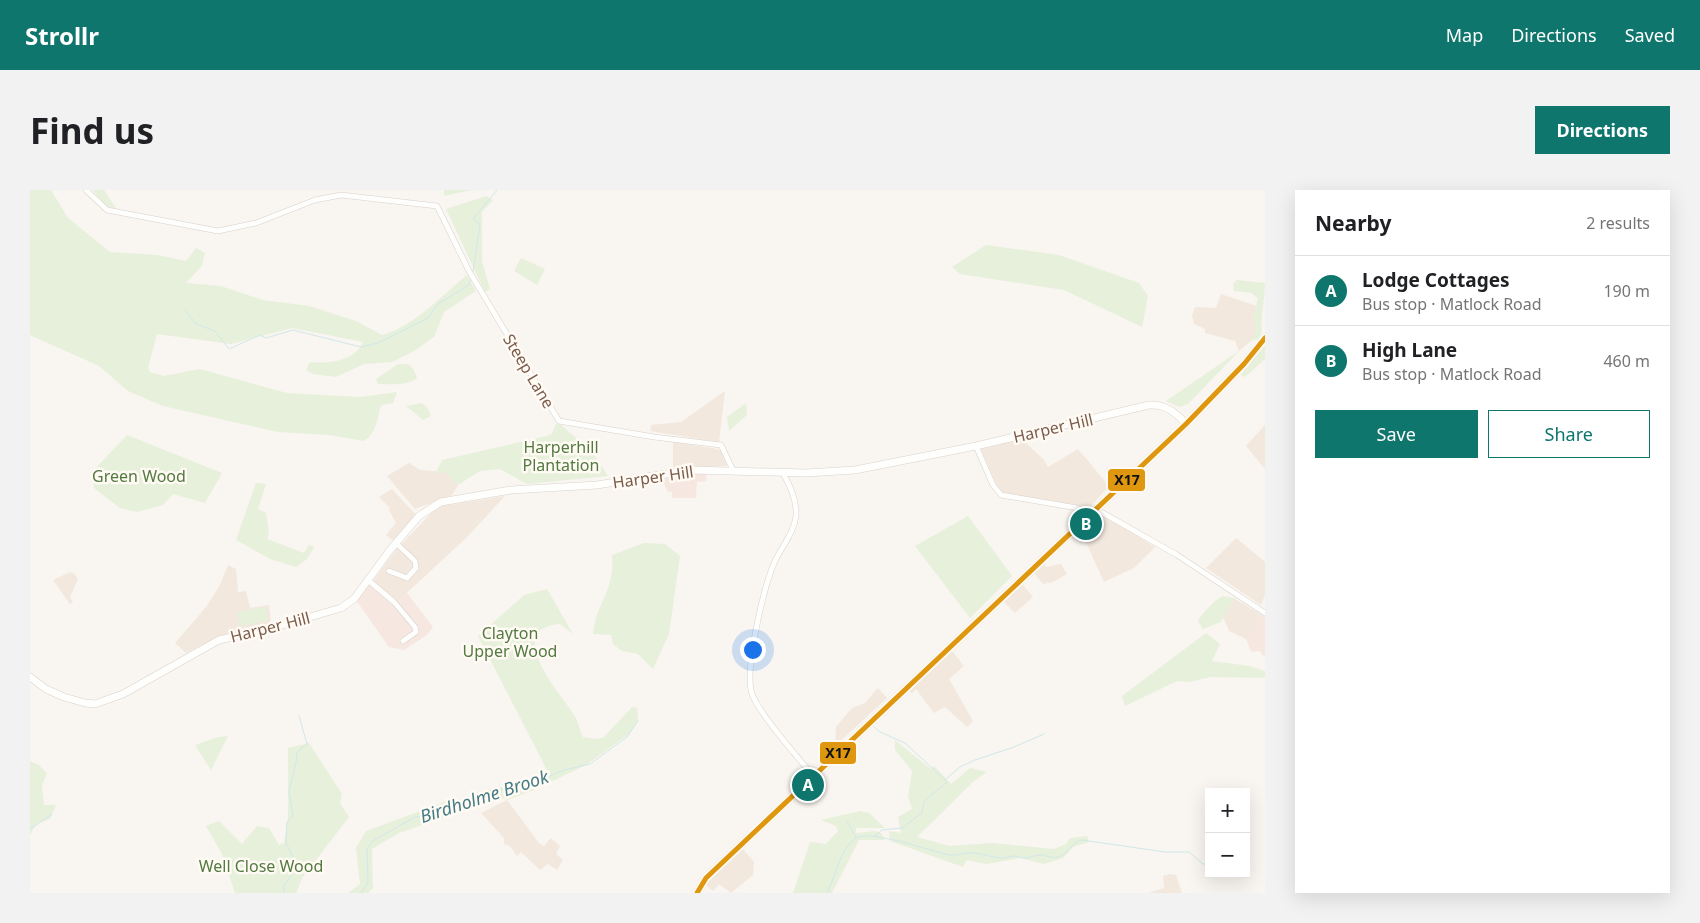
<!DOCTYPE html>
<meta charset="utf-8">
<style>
body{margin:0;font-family:"Noto Sans",sans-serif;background:#f2f2f2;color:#202124}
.controls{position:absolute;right:15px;bottom:15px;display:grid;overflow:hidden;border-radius:0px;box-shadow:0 5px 20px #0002}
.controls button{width:45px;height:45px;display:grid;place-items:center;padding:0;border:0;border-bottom:1px solid #e0e0e0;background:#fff;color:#202124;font:25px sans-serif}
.you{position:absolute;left:722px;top:459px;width:18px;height:18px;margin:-12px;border:4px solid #fff;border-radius:50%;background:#1a73e8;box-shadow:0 0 0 8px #1a73e833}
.badge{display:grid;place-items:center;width:32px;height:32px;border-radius:50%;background:#0f766e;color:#fff;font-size:16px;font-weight:700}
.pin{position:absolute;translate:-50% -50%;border:2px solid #fff;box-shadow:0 1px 5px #0006}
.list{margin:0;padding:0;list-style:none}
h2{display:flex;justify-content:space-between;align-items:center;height:65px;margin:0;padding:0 20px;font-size:21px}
h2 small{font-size:16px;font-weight:400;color:#757577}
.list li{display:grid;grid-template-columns:32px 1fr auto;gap:15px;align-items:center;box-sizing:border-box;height:70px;padding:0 20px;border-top:1px solid #e0e0e0}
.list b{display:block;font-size:19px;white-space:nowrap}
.list p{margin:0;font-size:16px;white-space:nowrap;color:#757577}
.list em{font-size:16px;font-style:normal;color:#757577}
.actions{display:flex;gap:10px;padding:15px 20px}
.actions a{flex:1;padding:11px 0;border:1px solid #0f766e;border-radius:0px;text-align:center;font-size:18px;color:#0f766e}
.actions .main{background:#0f766e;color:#fff}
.map{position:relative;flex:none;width:1235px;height:703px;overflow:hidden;border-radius:0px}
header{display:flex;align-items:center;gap:30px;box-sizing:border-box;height:70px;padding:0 25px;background:#0f766e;color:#fff}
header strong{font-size:24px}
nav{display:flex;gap:28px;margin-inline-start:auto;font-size:18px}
.intro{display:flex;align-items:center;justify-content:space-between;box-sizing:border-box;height:120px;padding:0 30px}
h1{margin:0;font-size:35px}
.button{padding:12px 22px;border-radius:0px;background:#0f766e;color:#fff;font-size:18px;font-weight:700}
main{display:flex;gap:30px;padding:0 30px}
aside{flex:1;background:#fff;border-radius:0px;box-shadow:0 5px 20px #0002}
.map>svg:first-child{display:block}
.residential{fill:#f2e8de}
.commercial{fill:#f6e8e1}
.green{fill:#e7f0db}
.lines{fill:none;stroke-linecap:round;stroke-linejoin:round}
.stream{stroke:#d0e8ea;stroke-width:1}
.street-casing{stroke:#d7d1cb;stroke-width:6}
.secondary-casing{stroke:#d9d2cb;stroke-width:8}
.primary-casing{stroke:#dad1cc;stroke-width:9}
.street{stroke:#fefefd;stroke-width:5}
.secondary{stroke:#fefefd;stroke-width:7}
.primary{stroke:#f3eee8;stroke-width:8}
.bus-1-casing{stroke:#fffaf3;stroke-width:9}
.bus-1{stroke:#de970f;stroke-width:5}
.labels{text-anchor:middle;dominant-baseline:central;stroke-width:5;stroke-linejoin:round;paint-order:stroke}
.street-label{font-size:16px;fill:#7a5c4d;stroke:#fffaf3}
.park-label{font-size:16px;fill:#537a41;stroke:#fffaf3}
.water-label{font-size:18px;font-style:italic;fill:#437c86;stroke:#fffaf3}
.line-badge{stroke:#fffaf3;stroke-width:2}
.pale-badge-label{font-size:14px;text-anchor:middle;font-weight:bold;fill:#111}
</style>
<header>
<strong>Strollr</strong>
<nav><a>Map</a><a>Directions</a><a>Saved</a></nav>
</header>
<div class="intro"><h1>Find us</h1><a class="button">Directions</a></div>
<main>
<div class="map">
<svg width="1235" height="703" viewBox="0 0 1235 703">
<rect width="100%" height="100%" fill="#f9f5f0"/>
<!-- residential -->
<g class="residential">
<polygon points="1191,104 1227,116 1223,130 1227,139 1221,151 1209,161 1205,151 1175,143 1175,139 1164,134 1162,126 1165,117 1186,118"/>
<polygon points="695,201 689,252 620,241 621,235 651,232"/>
<polygon points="1235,235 1235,279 1216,256"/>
<polygon points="992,249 1014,270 1018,277 1048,259 1079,296 1060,317 974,303 969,300 951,259"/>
<polygon points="643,252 687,259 691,261 697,276 643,278"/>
<polygon points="379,273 390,280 415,282 428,295 422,305 385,319 357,286"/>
<polygon points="362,299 386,325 364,351 356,345 366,333 359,320 360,318 349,307"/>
<polygon points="475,306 437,347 367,412 343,391 366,360 407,317"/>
<polygon points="1068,325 1082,330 1125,357 1104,378 1074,392 1051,341"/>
<polygon points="1206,348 1235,372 1235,405 1231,415 1176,378"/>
<polygon points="1014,374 1016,377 1031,374 1037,384 1023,392 1013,394 1004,383"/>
<polygon points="198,375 206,379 208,402 216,401 220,418 239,415 241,434 189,447 156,463 145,453 176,417 190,395"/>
<polygon points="40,382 44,383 48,389 40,407 43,412 40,414 23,390"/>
<polygon points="992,394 1003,407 985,423 974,412"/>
<polygon points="1204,408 1230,424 1227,428 1230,436 1216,449 1199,441 1193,427"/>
<polygon points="922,461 934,476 919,489 943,531 937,537 915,517 904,523 886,499 882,503 879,501"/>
<polygon points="848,498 857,508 805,556 806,537 822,518 835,513"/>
<polygon points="477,610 509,653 514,656 521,648 530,656 526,664 533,670 527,680 518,674 510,680 491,662 487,666 480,656 474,654 474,648 451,623"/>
<polygon points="712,658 724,672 723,685 701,703 689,694 683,701 675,694"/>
<polygon points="1140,684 1146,685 1152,703 1118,703 1134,698 1133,686"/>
</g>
<!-- commercial -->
<g class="commercial">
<polygon points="656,284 676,284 677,291 667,292 666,308 642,308 642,302 638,302 630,286"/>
<polygon points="343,391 367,412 377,403 403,437 397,445 374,460 359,457 326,410"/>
<polygon points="1230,424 1235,427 1235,465 1233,466 1230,461 1221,462 1216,449 1230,436 1227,427"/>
</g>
<!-- green -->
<g class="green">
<path d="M 0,0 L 21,0 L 38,28 L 80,62 L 128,65 L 156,71 L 166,58 L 175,63 L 172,76 L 156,93 L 191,96 L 233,110 L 279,116 L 326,131 L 352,145 C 385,136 411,106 437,85 L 446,101 L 414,122 L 404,147 L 384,161 L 362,172 L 334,174 L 306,187 L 283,184 L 276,180 L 280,172 C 299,174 325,171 333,152 L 262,138 L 201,154 L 127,144 L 118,178 L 120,182 L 134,186 L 170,179 L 257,203 L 331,207 L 367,202 L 363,213 L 351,215 C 348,227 346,244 334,251 L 299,245 L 248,242 L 133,216 L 98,201 L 69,176 L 0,145 Z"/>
<polygon points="63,0 74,0 87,20 73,14"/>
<polygon points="414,0 442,0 414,6"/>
<polygon points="456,6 463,10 452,22 452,71 460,99 455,102 416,19"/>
<polygon points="956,55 1029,65 1109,93 1118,106 1112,137 1034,100 930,84 922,77"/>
<polygon points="491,68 515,79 507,95 484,81"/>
<path d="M 1207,90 L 1235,93 C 1235,110 1230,127 1232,143 L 1228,149 L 1221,151 L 1226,139 L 1223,130 L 1228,108 L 1221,103 L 1204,101 L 1203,94 Z"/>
<polygon points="1235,153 1235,169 1215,187 1211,185"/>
<polygon points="1209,161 1158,214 1149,217 1136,211"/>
<path d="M 368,174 L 378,174 L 383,179 L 387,188 C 377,196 360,194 348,194 L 346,189 Z"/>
<polygon points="392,213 398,219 401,226 393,230 376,216"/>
<polygon points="716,213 717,225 699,241 697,227"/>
<polygon points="526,234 530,234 563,263 578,286 497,294 470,279 450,281 428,295 415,282 406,283 412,270 521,245"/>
<polygon points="97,245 192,283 175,313 143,304 133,315 107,322 90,318 64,298 62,282"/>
<polygon points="226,293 236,294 228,319 236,323 239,343 237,349 274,363 279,355 284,357 277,369 266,377 240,369 206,350"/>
<polygon points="938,326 982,386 940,428 885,356"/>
<path d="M 614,353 L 635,354 L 650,366 L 639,444 L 623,479 L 608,464 L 592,461 L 583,454 L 581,445 L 563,444 C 566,413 585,402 582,365 Z"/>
<path d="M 517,399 L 543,444 L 530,434 C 471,439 532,505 544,525 C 549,532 549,540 553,547 L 568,549 L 574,547 L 602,517 L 607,518 L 608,531 L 599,544 L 556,575 L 504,600 L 477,610 L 471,608 L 369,643 L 342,659 L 343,698 L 338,703 L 318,703 L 330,694 L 326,658 L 336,641 L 420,610 C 438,611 438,604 453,601 C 475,595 500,596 520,586 L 448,446 L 494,405 Z"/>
<path d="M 1193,406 L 1204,408 L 1191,432 L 1173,439 L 1168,431 C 1173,422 1185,410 1193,406 Z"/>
<polygon points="236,417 238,431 209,436 207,422"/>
<polygon points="1176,443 1190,454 1182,471 1220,476 1235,481 1235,488 1180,487 1160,492 1147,491 1095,516 1092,506"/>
<polygon points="198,546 181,580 165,555 188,547"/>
<polygon points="865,550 901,579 904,576 921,594 940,578 957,582 944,591 887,647 919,656 962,653 1024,659 1036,654 1040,648 1057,646 1059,652 1043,657 1033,668 1014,674 991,668 956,674 936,670 933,677 860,651 859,641 871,643 868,627 882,619 878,606 882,581 865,560"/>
<polygon points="279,553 312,604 310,613 319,627 272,688 266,703 205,703 192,664 176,636 189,631 212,654 227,636 239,638 249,655 254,653 258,626 258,558"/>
<polygon points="0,571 9,575 17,584 12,595 14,615 26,615 20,629 6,634 0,645"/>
<polygon points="830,621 839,623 855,638 826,638 826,643 845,641 851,643 855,650 829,650 802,703 763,703 780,652 796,654 808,641 806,636 791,630"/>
</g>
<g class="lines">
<!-- stream -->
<g class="stream">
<polyline points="443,82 450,34 443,29 467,0"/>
<polyline points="155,120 166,134 185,141 199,159 230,145 236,148 263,140 331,157 348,153 398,128 408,114 439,95 441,88"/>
<polyline points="844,537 850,542 875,553 914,589"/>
<polyline points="817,631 826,648"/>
<polyline points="0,639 21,625"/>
<polyline points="845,646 852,640 872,638 892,623 894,611 917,592 915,590 930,577 945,570 984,557 1014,544"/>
<polyline points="255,703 253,697 265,680 266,673 256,653 257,632 263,626 259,601 267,568 266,563 277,554 269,526"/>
<polyline points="331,703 338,692 337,659 344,650 385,627 398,626 447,605 506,592 534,580 560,574 597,547 608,531"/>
<path d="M 797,703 C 806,686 810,658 826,648 C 840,639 903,662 920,665 C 926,666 933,663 939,663 C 950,662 962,668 973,668 C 976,668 980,666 984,666 C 988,666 991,668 995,668 C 1000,668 1005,665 1010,665 C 1016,665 1022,669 1028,667 C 1038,664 1041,653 1052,650 L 1135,662 L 1159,662 L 1173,674 L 1179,674"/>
</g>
<defs>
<g id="street">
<polyline points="56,0 77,20 188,41 226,33 285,10 311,5 407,16 439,81 529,231 624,247 691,255 703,280"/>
<polyline points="946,256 963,295 971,305 1047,318 1060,324"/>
<path d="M 753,283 C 760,296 767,310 766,326 C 764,343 752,356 745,371 C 734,396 714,479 722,504 C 730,525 768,567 783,586"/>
<polyline points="1066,319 1147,365 1235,423"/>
<polyline points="359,381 377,388 386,378 385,371 366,353"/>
<polyline points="338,390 364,412 385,437 386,442 373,451"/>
</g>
<path id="secondary" d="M 0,487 L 16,499 L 34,507 L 55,513 L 65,514 L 93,504 L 189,450 L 249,436 L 311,418 L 324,409 L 360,360 L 389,326 L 411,312 L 481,300 L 567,295 L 661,280 L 776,283 L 825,280 L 946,256 L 1119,215 C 1135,214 1146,222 1156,234"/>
<polyline id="primary" points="667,703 676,688 1156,234 1214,174 1235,148"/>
</defs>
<!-- street casing -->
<use href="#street" class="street-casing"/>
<!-- secondary casing -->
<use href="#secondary" class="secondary-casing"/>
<!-- primary casing -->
<use href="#primary" class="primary-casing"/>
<!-- street -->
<use href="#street" class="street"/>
<!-- secondary -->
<use href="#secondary" class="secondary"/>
<!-- primary -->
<use href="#primary" class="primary"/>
<defs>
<polyline id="bus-1" points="667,703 676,688 1156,234 1214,174 1235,148"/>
</defs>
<!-- bus-1 casing -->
<use href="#bus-1" class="bus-1-casing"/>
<!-- bus-1 -->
<use href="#bus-1" class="bus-1"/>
</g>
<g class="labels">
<!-- street labels -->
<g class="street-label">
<text transform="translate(499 181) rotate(59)">Steep Lane</text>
<text transform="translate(1023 238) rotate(-13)">Harper Hill</text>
<text transform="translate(623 287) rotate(-8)">Harper Hill</text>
<text transform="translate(240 437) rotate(-14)">Harper Hill</text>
</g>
<!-- park labels -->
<g class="park-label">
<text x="531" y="257">Harperhill<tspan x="531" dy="18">Plantation</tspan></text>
<text x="109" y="286">Green Wood</text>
<text x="480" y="443">Clayton<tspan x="480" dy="18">Upper Wood</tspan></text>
<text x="231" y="676">Well Close Wood</text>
</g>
<!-- water labels -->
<g class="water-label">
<text transform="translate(454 606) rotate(-18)">Birdholme Brook</text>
</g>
</g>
<g class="line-badge">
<rect x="1077" y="278" width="39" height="24" rx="5" fill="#de970f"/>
<rect x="789" y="551" width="38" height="24" rx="5" fill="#de970f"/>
</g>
<g class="pale-badge-label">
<text x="1097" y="295">X17</text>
<text x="808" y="568">X17</text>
</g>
</svg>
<div class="controls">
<button>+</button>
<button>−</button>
</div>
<div class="you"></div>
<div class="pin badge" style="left:778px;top:595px">A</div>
<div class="pin badge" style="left:1056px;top:334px">B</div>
</div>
<aside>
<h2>Nearby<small>2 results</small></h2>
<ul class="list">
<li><span class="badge">A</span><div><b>Lodge Cottages</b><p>Bus stop · Matlock Road</p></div><em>190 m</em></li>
<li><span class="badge">B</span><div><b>High Lane</b><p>Bus stop · Matlock Road</p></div><em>460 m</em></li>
</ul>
<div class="actions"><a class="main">Save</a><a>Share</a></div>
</aside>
</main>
